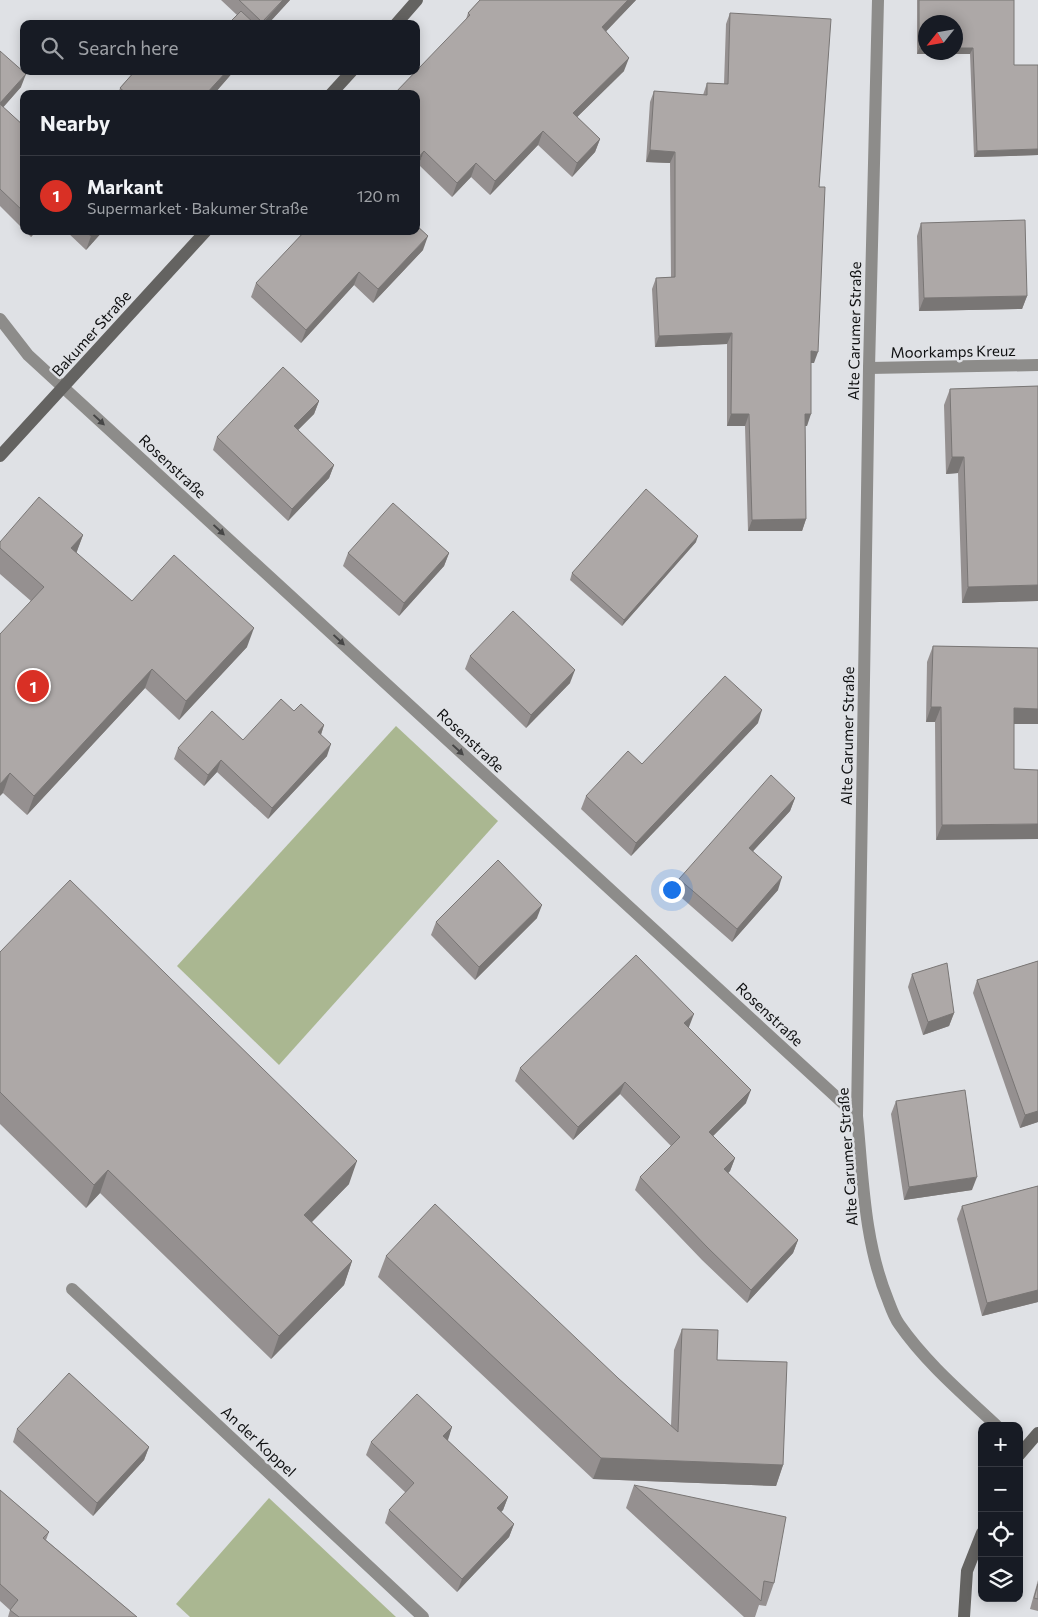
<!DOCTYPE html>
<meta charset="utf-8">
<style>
body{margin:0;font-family:Commissioner,sans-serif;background:#20242c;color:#f1f3f6}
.controls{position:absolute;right:15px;bottom:15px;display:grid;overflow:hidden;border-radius:10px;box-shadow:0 2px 12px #0003}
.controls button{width:45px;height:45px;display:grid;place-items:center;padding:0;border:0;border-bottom:1px solid #363941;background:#171b24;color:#f1f3f6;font:25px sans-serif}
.compass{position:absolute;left:918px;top:15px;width:45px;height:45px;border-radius:50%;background:#171b24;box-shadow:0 2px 12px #0003;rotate:239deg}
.you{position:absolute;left:671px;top:889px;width:18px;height:18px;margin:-12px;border:4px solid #fff;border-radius:50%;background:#1a73e8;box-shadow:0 0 0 8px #1a73e833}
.badge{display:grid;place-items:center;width:32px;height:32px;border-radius:50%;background:#d93025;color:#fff;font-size:16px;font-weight:700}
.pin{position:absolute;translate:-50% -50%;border:2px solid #fff;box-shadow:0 1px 5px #0006}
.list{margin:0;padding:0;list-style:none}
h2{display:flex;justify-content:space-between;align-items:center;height:65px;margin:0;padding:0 20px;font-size:21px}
h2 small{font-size:16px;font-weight:400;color:#9ea1a6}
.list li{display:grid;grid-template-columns:32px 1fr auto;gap:15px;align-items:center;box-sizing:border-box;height:80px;padding:0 20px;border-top:1px solid #363941}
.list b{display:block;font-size:19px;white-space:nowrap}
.list p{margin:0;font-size:16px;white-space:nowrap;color:#9ea1a6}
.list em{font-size:16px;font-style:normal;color:#9ea1a6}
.icon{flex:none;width:28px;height:28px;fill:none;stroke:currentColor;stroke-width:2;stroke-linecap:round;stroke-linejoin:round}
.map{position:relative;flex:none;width:1038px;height:1617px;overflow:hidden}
.search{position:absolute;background:#171b24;box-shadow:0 2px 12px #0003;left:20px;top:20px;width:400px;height:55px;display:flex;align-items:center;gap:12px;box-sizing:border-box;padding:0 18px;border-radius:10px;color:#9ea1a6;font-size:19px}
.panel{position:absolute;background:#171b24;box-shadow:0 2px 12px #0003;left:20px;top:90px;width:400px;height:145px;border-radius:10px}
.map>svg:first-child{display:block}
.green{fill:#aab791}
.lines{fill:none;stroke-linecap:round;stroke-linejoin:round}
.street{stroke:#8d8c8a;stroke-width:12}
.secondary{stroke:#646361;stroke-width:12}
.wall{fill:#959090}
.shaded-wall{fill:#797675}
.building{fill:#ada8a7;stroke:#797675}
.oneway{fill:#474747}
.labels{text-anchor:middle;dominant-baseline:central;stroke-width:5;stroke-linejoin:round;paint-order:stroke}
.street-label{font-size:15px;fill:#0e0f10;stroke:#dfe1e5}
</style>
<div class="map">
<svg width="1038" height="1617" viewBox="0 0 1038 1617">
<rect width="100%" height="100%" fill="#dfe1e5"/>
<!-- green -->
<g class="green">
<polygon points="396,726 498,821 279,1065 177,966"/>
<polygon points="269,1498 396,1617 190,1617 176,1604"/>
</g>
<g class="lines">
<!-- street -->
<g class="street">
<path d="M 878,0 L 869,368 L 857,1116 C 863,1178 864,1242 888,1300 C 891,1308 894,1317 899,1324 C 926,1363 963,1394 997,1426"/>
<polyline points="0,319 28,355 857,1116"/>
<polyline points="869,368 1038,365"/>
<polyline points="72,1289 423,1617"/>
</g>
<!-- secondary -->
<g class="secondary">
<polyline points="396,24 417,0"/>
<polyline points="331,94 352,71"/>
<polyline points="0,456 206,231"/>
<polyline points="1019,1455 1038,1433"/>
<polyline points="964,1617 967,1571 982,1533"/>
</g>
</g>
<!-- wall -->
<g class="wall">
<polygon points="221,0 290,0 268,24 228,24 237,15"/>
<polygon points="480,0 636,0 606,31 624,71 577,117 600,139 595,152 572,177 538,145 490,195 471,177 452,197 419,165 468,13"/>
<polygon points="917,0 1014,0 1014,65 1038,65 1038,155 974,157 970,54 917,54"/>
<polygon points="730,13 819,187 814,363 811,363 807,426 805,426 806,519 802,531 748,531 745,426 727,426 727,344 655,347 652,289 656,278 671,277 670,163 646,162 650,102 654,91 703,95 707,83 724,84 726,24"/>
<polygon points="0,51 21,87 3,107 24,126 24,230 0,206"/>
<polygon points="135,71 234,71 214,94 118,94 120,88"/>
<polygon points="921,223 1027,296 1022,309 919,311 917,236"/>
<polygon points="25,231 36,231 31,237"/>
<polygon points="66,231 103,231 86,250"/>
<polygon points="423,250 373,303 354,285 301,343 251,297 256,283"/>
<polygon points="1038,386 1038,601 962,603 958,473 946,474 944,405 950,389"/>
<polygon points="319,401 314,414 298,430 334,465 329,478 288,521 213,450 217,437"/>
<polygon points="83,535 76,553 132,601 247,647 179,720 145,688 27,815 3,793 31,601 0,574 0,542"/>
<polygon points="696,542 622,626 570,580 572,573"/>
<polygon points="348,553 449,553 444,566 399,616 343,566"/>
<polygon points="933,646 1038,648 1038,724 1014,724 1014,769 936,840 935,722 926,722 927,662"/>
<polygon points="470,656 570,683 526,728 465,669"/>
<polygon points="294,711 324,725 321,735 327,756 268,819 217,772 204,786 174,759 178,748 243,740"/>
<polygon points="758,723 631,856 581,809 586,796 642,764"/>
<polygon points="795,798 790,811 753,851 778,890 732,942 675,892 679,879"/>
<polygon points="537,918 475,980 431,935 436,922"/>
<polygon points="0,952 349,1184 312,1222 352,1261 344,1285 271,1359 100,1193 86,1208 0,1124"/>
<polygon points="1038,961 1038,1122 1020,1128 973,993 977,980"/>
<polygon points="912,974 954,1013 949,1026 923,1035 908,987"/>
<polygon points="689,1027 688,1028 746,1103 713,1136 735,1158 730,1171 728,1173 798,1240 793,1253 747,1303 702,1260 635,1190 640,1177 671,1146 620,1094 573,1140 515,1081 520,1068"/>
<polygon points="896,1101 972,1190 904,1200 891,1114"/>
<polygon points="1038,1186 1038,1302 982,1316 957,1219 962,1206"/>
<polygon points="386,1256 618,1378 671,1426 674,1350 682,1329 717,1360 783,1465 776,1486 593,1479 378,1277"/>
<polygon points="452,1427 447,1440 508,1497 503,1510 501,1512 514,1524 509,1537 457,1592 385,1523 389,1510 406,1493 366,1455 371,1442"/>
<polygon points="17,1429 149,1447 144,1460 93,1516 13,1442"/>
<polygon points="634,1485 774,1583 766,1606 759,1605 755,1617 744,1617 626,1508"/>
<polygon points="0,1490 49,1532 46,1540 137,1617 8,1617 10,1610 0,1601"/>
<polygon points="1038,1580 1038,1611 1030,1609"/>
</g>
<!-- shaded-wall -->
<g class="shaded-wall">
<polygon points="283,0 290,0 268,24 262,24"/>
<polygon points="628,0 636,0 597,41 602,27"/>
<polygon points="919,48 926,48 926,52 956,52 956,48 973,48 970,54 917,54"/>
<polygon points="629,58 624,71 568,126 573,113"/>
<polygon points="227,71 234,71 214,94 206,94"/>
<polygon points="26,74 21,87 0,111 0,103"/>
<polygon points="543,131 538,145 490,195 495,181"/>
<polygon points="600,139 595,152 572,177 577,163"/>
<polygon points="1038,149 1038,155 974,157 977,151"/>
<polygon points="650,150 675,152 670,163 646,162"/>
<polygon points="424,151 419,165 416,168 416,160"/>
<polygon points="476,163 471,177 452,197 457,183"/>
<polygon points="33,231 36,231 31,237"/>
<polygon points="96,231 103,231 86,250 91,236"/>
<polygon points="428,236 423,250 373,303 378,289"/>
<polygon points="359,272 354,285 301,343 306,330"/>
<polygon points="1027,296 1022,309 919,311 924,298"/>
<polygon points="732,333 727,344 655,347 659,336"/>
<polygon points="811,351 818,352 814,363 807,363"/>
<polygon points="319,401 314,414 289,439 294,426"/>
<polygon points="731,414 749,414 745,426 727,426"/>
<polygon points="805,414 811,414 807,426 801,426"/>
<polygon points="952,457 964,457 958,473 946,474"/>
<polygon points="334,465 329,478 288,521 292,509"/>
<polygon points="806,519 802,531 748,531 752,520"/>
<polygon points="83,535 76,554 71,548"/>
<polygon points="698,536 696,542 622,626 624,620"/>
<polygon points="449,553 444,566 399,616 404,603"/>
<polygon points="1038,585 1038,601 962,603 968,587"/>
<polygon points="254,628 247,647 179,720 186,701"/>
<polygon points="152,669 145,688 27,815 34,796"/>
<polygon points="575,670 570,683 526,728 531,715"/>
<polygon points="931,707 941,707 935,722 926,722"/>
<polygon points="1014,708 1038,709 1038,724 1008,724"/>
<polygon points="762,710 758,723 631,856 636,843"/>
<polygon points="324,725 320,737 318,732"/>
<polygon points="331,744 327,756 268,819 272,808"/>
<polygon points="221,760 217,772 204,786 208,775"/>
<polygon points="10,773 3,793 0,796 0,784"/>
<polygon points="795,798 790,811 744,861 749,848"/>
<polygon points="1038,824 1038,839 936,840 942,825"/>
<polygon points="782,877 778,890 732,942 737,929"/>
<polygon points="542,905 537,918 475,980 479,967"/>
<polygon points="954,1013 949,1026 923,1035 928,1022"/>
<polygon points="694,1014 689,1027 679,1036 684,1023"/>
<polygon points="625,1082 620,1094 573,1140 578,1127"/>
<polygon points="751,1090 746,1103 704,1145 709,1132"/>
<polygon points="1038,1111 1038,1122 1020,1128 1025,1115"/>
<polygon points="735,1158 730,1171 719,1182 724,1169"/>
<polygon points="357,1161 349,1184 296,1238 304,1215"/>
<polygon points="108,1170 100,1193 86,1208 94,1185"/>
<polygon points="977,1177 972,1190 904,1200 909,1187"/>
<polygon points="798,1240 793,1253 747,1303 751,1290"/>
<polygon points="352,1261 344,1285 271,1359 279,1336"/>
<polygon points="1038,1290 1038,1302 982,1316 987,1303"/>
<polygon points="452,1427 448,1440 438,1449 443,1436"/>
<polygon points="149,1447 144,1460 93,1516 97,1503"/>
<polygon points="601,1458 783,1465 776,1486 593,1479"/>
<polygon points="508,1497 503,1510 492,1521 497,1508"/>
<polygon points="514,1524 509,1537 457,1592 462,1579"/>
</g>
<!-- building -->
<g class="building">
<polygon points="239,0 283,0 262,22"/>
<polygon points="480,0 628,0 602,27 629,58 573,113 600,139 577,163 543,131 495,181 476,163 457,183 424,151 416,160 416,94 394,94 470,15 468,13"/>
<polygon points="919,0 1014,0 1014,65 1038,65 1038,149 977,151 973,48 956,48 956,22 926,22 926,48 919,48"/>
<polygon points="241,11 255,24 228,24"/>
<polygon points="730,13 831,19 819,187 825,187 818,352 811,351 811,414 805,414 806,519 752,520 749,414 731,414 732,333 659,336 656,278 675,277 675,152 650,150 654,91 707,95 707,83 728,84"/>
<polygon points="0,51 26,74 0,103"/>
<polygon points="135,71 227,71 206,94 127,94 120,88"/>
<polygon points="0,104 24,126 24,212 0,189"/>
<polygon points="1025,220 1027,296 924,298 921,223"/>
<polygon points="416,225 428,236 378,289 359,272 306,330 256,283 305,231 416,231"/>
<polygon points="85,231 96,231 91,236"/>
<polygon points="283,367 319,401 294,426 334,465 292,509 217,437"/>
<polygon points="1038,386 1038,585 968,587 964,457 952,457 950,389"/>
<polygon points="646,489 698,536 624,620 572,573"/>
<polygon points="39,497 83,535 71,548 132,601 174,555 254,628 186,701 152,669 34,796 10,773 0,784 0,634 44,587 0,548 0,542"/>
<polygon points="393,503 449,553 404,603 348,553"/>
<polygon points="513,611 575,670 531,715 470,656"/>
<polygon points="933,646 1038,648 1038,709 1014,708 1014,769 1038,770 1038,824 942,825 941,707 931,707"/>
<polygon points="725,676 762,710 636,843 586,796 628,751 642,764"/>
<polygon points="281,699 294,711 301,704 324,725 318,732 331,744 272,808 221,760 208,775 178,748 212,711 243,740"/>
<polygon points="771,775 795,798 749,848 782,877 737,929 679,879"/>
<polygon points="498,860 542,905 479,967 436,922"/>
<polygon points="70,880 357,1161 304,1215 352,1261 279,1336 108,1170 94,1185 0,1092 0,952"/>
<polygon points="636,955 694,1014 684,1023 751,1090 709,1132 735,1158 724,1169 798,1240 751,1290 707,1247 640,1177 680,1137 625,1082 578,1127 520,1068"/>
<polygon points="1038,961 1038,1111 1025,1115 977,980"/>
<polygon points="947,963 954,1013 928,1022 912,974"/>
<polygon points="965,1090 977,1177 909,1187 896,1101"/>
<polygon points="1038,1186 1038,1290 987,1303 962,1206"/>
<polygon points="435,1204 618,1378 678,1432 682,1329 718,1330 717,1360 787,1362 783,1465 601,1458 386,1256"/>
<polygon points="69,1373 149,1447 97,1503 17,1429"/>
<polygon points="417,1394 452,1427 443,1436 508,1497 497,1508 514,1524 462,1579 389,1510 414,1483 371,1442"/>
<polygon points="634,1485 786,1517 774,1583 764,1581 761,1601"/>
<polygon points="0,1490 49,1532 43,1538 137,1617 19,1617 10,1610 18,1600 0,1584"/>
<polygon points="1038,1584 1038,1599 1034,1598"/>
</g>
<!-- one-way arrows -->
<defs><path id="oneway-solid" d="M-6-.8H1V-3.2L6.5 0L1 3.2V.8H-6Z" transform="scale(1.25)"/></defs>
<g class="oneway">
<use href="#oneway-solid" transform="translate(99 420) rotate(43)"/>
<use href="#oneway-solid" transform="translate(219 530) rotate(43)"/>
<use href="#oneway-solid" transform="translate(339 640) rotate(43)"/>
<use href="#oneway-solid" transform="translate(458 750) rotate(43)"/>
</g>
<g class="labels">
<!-- street labels -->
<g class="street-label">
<text transform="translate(854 331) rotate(-89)">Alte Carumer Straße</text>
<text transform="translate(91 333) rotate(-48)">Bakumer Straße</text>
<text transform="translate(953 351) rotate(-1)">Moorkamps Kreuz</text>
<text transform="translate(173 466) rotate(43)">Rosenstraße</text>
<text transform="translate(847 736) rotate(-89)">Alte Carumer Straße</text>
<text transform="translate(471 740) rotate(43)">Rosenstraße</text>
<text transform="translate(770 1014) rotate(43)">Rosenstraße</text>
<text transform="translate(847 1157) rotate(-94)">Alte Carumer Straße</text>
<text transform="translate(259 1441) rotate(43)">An der Koppel</text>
</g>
</g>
</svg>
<div class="controls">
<button>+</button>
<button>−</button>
<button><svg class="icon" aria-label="locate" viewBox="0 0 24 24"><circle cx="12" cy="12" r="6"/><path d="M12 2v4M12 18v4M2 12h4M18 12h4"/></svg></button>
<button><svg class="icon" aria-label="layers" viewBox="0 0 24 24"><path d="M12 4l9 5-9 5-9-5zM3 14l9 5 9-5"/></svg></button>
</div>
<svg class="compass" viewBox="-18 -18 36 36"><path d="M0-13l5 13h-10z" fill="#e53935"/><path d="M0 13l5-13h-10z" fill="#9ea1a6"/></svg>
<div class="you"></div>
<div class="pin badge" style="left:33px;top:686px">1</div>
<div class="search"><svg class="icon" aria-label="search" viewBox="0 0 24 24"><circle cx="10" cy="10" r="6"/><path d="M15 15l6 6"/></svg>Search here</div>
<section class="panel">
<h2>Nearby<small></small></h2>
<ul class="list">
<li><span class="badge">1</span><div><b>Markant</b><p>Supermarket · Bakumer Straße</p></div><em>120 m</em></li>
</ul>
</section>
</div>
